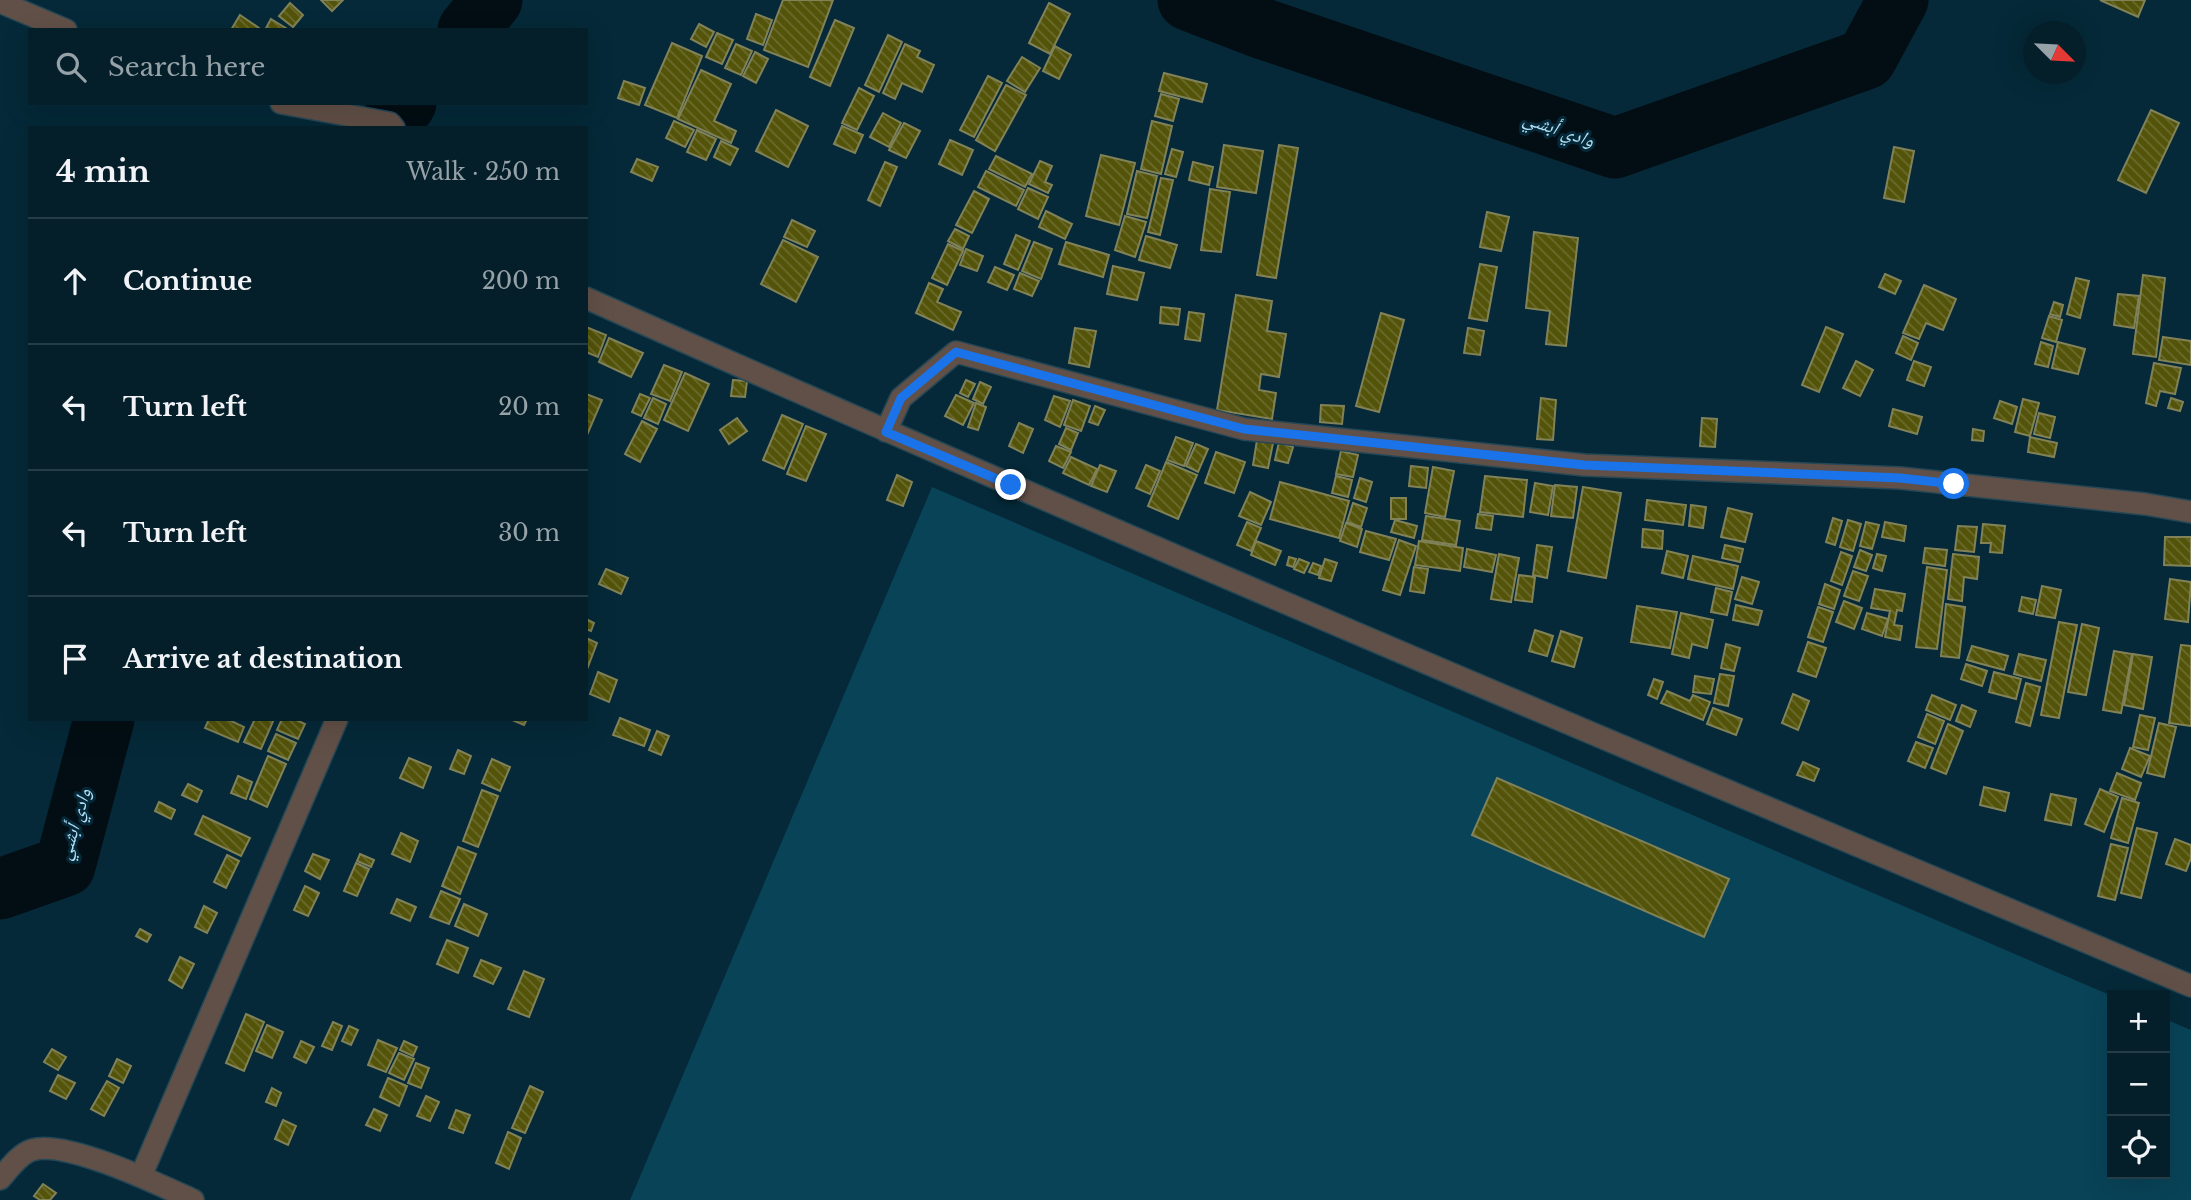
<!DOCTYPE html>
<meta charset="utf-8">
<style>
body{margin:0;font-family:"Libre Baskerville","Noto Naskh Arabic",serif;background:#0d2732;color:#f1f3f6}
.controls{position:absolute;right:21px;bottom:21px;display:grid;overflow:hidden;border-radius:0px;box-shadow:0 7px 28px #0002}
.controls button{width:63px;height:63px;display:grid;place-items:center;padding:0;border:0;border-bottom:2px solid #253d47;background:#041f2a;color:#f1f3f6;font:35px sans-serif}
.compass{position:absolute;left:2023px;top:21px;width:63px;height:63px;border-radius:50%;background:#041f2a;box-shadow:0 7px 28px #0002;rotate:114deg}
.stop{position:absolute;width:21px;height:21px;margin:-16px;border:5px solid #1a73e8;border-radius:50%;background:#fff}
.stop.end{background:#1a73e8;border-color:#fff;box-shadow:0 2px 7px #0008}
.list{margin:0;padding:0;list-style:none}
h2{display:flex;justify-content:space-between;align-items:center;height:91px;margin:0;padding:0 28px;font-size:30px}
h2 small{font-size:23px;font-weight:400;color:#97a2a8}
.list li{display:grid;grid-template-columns:46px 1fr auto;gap:21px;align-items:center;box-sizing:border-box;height:126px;padding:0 28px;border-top:2px solid #253d47}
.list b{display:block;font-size:26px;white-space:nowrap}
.list em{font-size:23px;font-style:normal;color:#97a2a8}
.icon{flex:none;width:38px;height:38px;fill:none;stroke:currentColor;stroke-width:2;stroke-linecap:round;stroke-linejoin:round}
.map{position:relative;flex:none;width:2191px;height:1200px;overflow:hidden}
.search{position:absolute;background:#041f2a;box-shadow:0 7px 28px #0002;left:28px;top:28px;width:560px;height:77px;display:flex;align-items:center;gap:18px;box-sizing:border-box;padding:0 24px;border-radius:0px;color:#97a2a8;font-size:26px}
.panel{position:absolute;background:#041f2a;box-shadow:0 7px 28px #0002;left:28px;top:126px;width:560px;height:595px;border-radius:0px}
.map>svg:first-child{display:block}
.green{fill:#094358}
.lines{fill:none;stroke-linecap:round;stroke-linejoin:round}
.river{stroke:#030e14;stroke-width:61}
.building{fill:url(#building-back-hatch);stroke:#818258;stroke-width:2}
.street-casing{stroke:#254756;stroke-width:24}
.street{stroke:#615047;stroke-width:21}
.route{stroke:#1a73e8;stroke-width:9}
.labels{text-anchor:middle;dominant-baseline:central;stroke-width:6;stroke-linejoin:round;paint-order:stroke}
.water-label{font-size:19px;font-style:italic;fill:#b3e1f7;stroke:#052938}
</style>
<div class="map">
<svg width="2191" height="1200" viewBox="0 0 2191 1200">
<defs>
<pattern id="building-back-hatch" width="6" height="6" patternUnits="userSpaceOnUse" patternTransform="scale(1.75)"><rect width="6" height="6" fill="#535309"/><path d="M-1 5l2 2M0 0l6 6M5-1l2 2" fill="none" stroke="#6b6c2d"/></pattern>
</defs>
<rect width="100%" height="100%" fill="#052938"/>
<!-- green -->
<polygon class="green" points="932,487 2112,996 2112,1174 2165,1174 2165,1019 2191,1030 2191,1200 630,1200"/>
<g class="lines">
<!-- river -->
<g class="river">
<polyline points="1188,0 1258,27 1615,148 1866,59 1898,0"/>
<polyline points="468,30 492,0"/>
<polyline points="387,128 406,103"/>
<polyline points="0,889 65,866 104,719"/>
</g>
</g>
<!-- building -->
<g class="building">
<polygon points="321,0 343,0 332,11"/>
<polygon points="783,0 833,0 808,67 764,50"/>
<polygon points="2100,0 2145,0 2138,17"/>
<polygon points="290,3 303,15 293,27 279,16"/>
<polygon points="1049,3 1070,14 1050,54 1029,43"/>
<polygon points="756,14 772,20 763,45 747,39"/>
<polygon points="240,15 259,28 258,30 231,30"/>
<polygon points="271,19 289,30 265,30"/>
<polygon points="835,20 854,28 830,86 810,77"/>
<polygon points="699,24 714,32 706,47 691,39"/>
<polygon points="717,33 733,40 722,64 706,57"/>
<polygon points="888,35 902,42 879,92 865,85"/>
<polygon points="672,43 702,56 677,118 645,105"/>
<polygon points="736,44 752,51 741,75 725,68"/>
<polygon points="905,44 920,51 917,57 934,65 922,92 902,83 895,99 883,93"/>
<polygon points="1055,46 1071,55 1059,79 1043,71"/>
<polygon points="755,52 768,59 756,83 743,76"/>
<polygon points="1022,57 1040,68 1025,92 1007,81"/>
<polygon points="701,70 731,84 714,121 736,131 731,143 678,119"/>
<polygon points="1164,73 1207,84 1202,102 1159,91"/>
<polygon points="988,76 1002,83 974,137 960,130"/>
<polygon points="624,81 645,88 639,105 618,98"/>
<polygon points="1006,85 1026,95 995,151 976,140"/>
<polygon points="859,88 874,96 857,130 842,123"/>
<polygon points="1161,94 1179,99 1173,121 1155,116"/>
<polygon points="776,110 808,126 788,167 756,151"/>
<polygon points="2151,110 2179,123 2146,193 2118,180"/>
<polygon points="883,113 901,123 889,147 870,137"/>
<polygon points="674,121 694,130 685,147 666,138"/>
<polygon points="1152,121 1172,126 1161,174 1141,169"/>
<polygon points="904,123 920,131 906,158 889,150"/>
<polygon points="842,126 863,135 855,153 834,144"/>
<polygon points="697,130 716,139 706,160 687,152"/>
<polygon points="950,140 973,150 962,175 939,164"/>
<polygon points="721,141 738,149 730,165 714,157"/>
<polygon points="1224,145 1263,151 1256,193 1217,187"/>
<polygon points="1279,145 1298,148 1276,278 1257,275"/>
<polygon points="1894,147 1914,151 1904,202 1884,198"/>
<polygon points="1172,149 1183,152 1176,177 1165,174"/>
<polygon points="1101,155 1135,163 1119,225 1086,216"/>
<polygon points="996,156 1032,174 1025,187 989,169"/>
<polygon points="637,159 658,167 652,181 631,172"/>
<polygon points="1040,161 1052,166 1045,182 1052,185 1048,193 1029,184"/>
<polygon points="885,162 897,167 880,206 868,200"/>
<polygon points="1193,162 1213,167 1209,185 1189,180"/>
<polygon points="986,171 1024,190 1016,206 978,187"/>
<polygon points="1137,171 1157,176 1147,218 1127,214"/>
<polygon points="1161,178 1173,180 1160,235 1148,232"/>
<polygon points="1028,188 1048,197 1038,219 1018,209"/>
<polygon points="1210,189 1230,192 1221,252 1201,250"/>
<polygon points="974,191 989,199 972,233 956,225"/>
<polygon points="1046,211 1072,224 1065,239 1039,227"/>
<polygon points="1487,212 1509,217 1501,251 1480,247"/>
<polygon points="1125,216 1146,222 1135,257 1115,250"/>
<polygon points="792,220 815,231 807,247 784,237"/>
<polygon points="955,229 969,236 963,249 948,241"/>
<polygon points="1534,232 1578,238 1566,346 1546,344 1550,311 1526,308"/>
<polygon points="1016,235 1030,241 1018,270 1004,264"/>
<polygon points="1146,236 1177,245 1170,268 1139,260"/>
<polygon points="783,240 818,257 796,302 761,284"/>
<polygon points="1034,242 1052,249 1041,279 1022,271"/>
<polygon points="1066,242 1109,255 1103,277 1059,264"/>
<polygon points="948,244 963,251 947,285 932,278"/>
<polygon points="966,249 983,256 977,271 960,265"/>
<polygon points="1480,264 1497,267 1487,321 1469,318"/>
<polygon points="1113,266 1144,273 1137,300 1107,294"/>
<polygon points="995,267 1014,275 1007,290 988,282"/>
<polygon points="1020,273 1039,281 1032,296 1014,289"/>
<polygon points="1885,274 1901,281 1895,294 1879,287"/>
<polygon points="2143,275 2165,278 2156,357 2133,354"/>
<polygon points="2076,278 2089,281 2080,318 2067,314"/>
<polygon points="929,283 943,289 937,302 961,312 953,330 916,313"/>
<polygon points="1924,285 1956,299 1943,330 1926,323 1919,339 1903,333"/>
<polygon points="2118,294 2139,296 2134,328 2114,325"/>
<polygon points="1236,295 1272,301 1267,331 1286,334 1279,377 1261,374 1259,390 1276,393 1272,419 1217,410"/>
<polygon points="2054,302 2063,305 2060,317 2050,314"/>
<polygon points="1161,307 1180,309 1178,325 1160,323"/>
<polygon points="1189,312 1204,314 1200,341 1185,339"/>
<polygon points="1381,313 1404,320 1379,412 1356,406"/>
<polygon points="2049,316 2062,320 2056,342 2042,338"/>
<polygon points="586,327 606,335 598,357 586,352"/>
<polygon points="1826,327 1843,334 1819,392 1802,385"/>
<polygon points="1075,328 1096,331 1089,367 1069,363"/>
<polygon points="1468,328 1484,331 1480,355 1464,353"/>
<polygon points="1903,336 1918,343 1911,360 1896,353"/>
<polygon points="2163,337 2191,341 2191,365 2159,360"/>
<polygon points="609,338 643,353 631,377 599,362"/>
<polygon points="2041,342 2053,346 2048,367 2035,364"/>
<polygon points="2058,342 2085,349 2078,374 2052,368"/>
<polygon points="1856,361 1873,370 1860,396 1843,388"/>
<polygon points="1914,361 1931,367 1924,386 1907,380"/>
<polygon points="2154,363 2181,368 2175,394 2160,391 2156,406 2146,403"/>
<polygon points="664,365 682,372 670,401 651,394"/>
<polygon points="685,373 709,384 688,431 664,420"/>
<polygon points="733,380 747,381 745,397 731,396"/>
<polygon points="966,380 975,384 968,397 960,393"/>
<polygon points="980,382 991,387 983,404 973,399"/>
<polygon points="586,394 602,400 587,435 586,435"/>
<polygon points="640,394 650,398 641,416 632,412"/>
<polygon points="956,395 974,403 963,425 945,416"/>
<polygon points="1054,396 1070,401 1060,427 1045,420"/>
<polygon points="653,398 666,404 658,424 644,418"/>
<polygon points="1541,398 1556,400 1553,440 1537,439"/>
<polygon points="2171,398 2183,402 2180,411 2168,408"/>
<polygon points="2023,399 2039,403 2030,436 2015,432"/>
<polygon points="1073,400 1090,406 1081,431 1064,425"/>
<polygon points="2000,401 2017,407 2012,424 1994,418"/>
<polygon points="976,403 986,407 978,430 968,427"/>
<polygon points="1321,405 1344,406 1342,424 1320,422"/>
<polygon points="1095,406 1105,410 1098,425 1089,422"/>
<polygon points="1893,409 1922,417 1917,434 1889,426"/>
<polygon points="2039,413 2055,417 2050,438 2034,434"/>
<polygon points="782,415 803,424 784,469 763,460"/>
<polygon points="737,418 747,431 729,444 720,430"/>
<polygon points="1702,418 1717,419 1715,447 1700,446"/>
<polygon points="642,421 657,429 640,462 625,454"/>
<polygon points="1019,423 1033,429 1023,453 1009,446"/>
<polygon points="806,426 826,434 806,481 787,474"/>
<polygon points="1066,428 1078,433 1071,450 1059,444"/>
<polygon points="1973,429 1984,431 1983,441 1972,440"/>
<polygon points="1176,437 1193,443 1184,466 1167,460"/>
<polygon points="2030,437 2057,443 2054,457 2028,452"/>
<polygon points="1257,440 1273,443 1268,468 1253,465"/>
<polygon points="1279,442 1293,447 1288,463 1275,460"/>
<polygon points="1196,444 1208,449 1198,472 1186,466"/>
<polygon points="1056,446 1071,452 1063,468 1049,461"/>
<polygon points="1341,451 1358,455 1353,477 1336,474"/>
<polygon points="1216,452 1245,462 1234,493 1205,483"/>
<polygon points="1071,457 1097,469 1089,485 1063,473"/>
<polygon points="1166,462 1197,475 1178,519 1148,506"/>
<polygon points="1100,465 1116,471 1107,492 1091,486"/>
<polygon points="1146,465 1160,471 1150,494 1136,488"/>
<polygon points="1411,466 1428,468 1426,488 1409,486"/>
<polygon points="1433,467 1454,471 1445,517 1425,513"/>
<polygon points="897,475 912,482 903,506 887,500"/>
<polygon points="1336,476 1352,480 1348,497 1332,493"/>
<polygon points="1485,476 1527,480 1523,517 1480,512"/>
<polygon points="1360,478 1372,482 1366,502 1354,498"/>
<polygon points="1280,482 1349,501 1339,538 1270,519"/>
<polygon points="1535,483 1553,486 1548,515 1530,512"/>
<polygon points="1555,485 1577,487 1573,518 1551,516"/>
<polygon points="1583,487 1621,493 1606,578 1568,571"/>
<polygon points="1250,492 1271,502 1261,525 1239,516"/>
<rect x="1391" y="498" width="15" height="21"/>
<polygon points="1647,500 1686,505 1683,525 1645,520"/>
<polygon points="1353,503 1367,508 1361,527 1347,522"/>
<polygon points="1691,505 1706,507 1703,528 1689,526"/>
<polygon points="1728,508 1752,514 1745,542 1721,537"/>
<polygon points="1478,514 1493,516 1491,530 1476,528"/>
<polygon points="1426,516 1460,521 1456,545 1422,540"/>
<polygon points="1833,518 1842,521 1835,545 1826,542"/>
<polygon points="1395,520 1417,526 1414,538 1391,532"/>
<polygon points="1848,520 1861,524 1853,551 1840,547"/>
<polygon points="1247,522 1261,528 1251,551 1237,545"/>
<polygon points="1866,522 1879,525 1872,549 1860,546"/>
<polygon points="1885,522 1906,526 1904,541 1882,537"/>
<polygon points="1346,523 1362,529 1357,547 1340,541"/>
<polygon points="1983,524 2005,526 2002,553 1990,552 1991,543 1981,543"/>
<polygon points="1958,526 1977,527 1974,552 1955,550"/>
<polygon points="1643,529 1663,531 1662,549 1642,547"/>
<polygon points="1366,531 1396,539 1389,560 1360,552"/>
<polygon points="2165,537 2191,537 2191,566 2164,565"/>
<polygon points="1399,540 1416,546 1400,595 1383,590"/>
<polygon points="1256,541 1281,551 1275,565 1251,555"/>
<polygon points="1419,541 1463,548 1460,571 1415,565"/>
<polygon points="1537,545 1552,547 1547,578 1533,575"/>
<polygon points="1725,545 1743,549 1740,562 1722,558"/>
<polygon points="1925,548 1947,550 1945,566 1923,563"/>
<polygon points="1467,549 1496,555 1492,572 1464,567"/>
<polygon points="1860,550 1872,555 1866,571 1854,567"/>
<polygon points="1667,551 1688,556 1683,578 1662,573"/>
<polygon points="1841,552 1852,556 1842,585 1831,581"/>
<polygon points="1499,554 1519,558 1511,602 1491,599"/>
<polygon points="1877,554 1886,556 1882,571 1873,568"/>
<polygon points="1953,554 1979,557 1977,579 1964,577 1962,601 1948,599"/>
<polygon points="1693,556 1738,566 1733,589 1688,579"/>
<polygon points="1289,557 1296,559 1293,567 1287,565"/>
<polygon points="1299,559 1309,563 1304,573 1294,569"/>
<polygon points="1325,559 1337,563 1331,581 1319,578"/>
<polygon points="1313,563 1321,566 1318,575 1309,572"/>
<polygon points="1414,567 1428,569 1424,593 1410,591"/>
<polygon points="1927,567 1947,570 1937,649 1916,647"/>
<polygon points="606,569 628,578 621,594 599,584"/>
<polygon points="1853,571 1868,576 1859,601 1844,596"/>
<polygon points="1519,575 1535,577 1532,602 1515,600"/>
<polygon points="1742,577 1759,582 1752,604 1735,599"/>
<polygon points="2170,579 2191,582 2188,622 2165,619"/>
<polygon points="1825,584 1840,590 1834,609 1819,604"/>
<polygon points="2042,586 2061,590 2055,618 2036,615"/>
<polygon points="1716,588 1732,592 1727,615 1711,612"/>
<polygon points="1875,589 1905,594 1902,611 1897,610 1894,625 1902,626 1900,640 1885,637 1890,611 1871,608"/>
<polygon points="2022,597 2036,600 2033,614 2019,611"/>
<polygon points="1844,601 1862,608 1854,629 1836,622"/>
<polygon points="1946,604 1965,607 1959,658 1941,656"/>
<polygon points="1736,605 1762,611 1758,625 1733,620"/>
<polygon points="1637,606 1677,612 1670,648 1631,642"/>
<polygon points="1818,607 1833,612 1823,642 1808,637"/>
<polygon points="1681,613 1713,620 1707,648 1692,644 1689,658 1672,654"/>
<polygon points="1867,613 1888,619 1882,636 1862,629"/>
<polygon points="586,619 594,623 591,631 586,629"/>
<polygon points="2059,622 2077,625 2059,718 2041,715"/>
<polygon points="2082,624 2099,628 2086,695 2068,692"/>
<polygon points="1535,630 1553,636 1547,656 1529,651"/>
<polygon points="1561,631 1582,638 1574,667 1552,661"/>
<polygon points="586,638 597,643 586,672"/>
<polygon points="1808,642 1826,648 1816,677 1798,671"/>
<polygon points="1726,644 1740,648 1734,671 1721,668"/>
<polygon points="2181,645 2191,646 2191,726 2169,723"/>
<polygon points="1972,646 2008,656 2004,670 1967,660"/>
<polygon points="2114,651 2132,654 2121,713 2103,710"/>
<polygon points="2019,654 2046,660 2041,681 2014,674"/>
<polygon points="2133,654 2152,657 2143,709 2124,705"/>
<polygon points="1966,664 1987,671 1982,686 1961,679"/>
<polygon points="598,672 617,680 609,702 590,694"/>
<polygon points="1994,672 2021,679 2016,699 1989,692"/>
<polygon points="1720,674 1734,676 1728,706 1714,703"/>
<polygon points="1695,676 1714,679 1711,694 1693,692"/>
<polygon points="1654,679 1663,682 1657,699 1648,695"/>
<polygon points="2026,683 2040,687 2030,726 2016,722"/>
<polygon points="1667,691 1690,701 1693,695 1710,702 1703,720 1661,703"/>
<polygon points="1793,694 1809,701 1798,730 1782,723"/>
<polygon points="1932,695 1956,705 1950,720 1926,710"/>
<polygon points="1962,705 1976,711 1970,727 1956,721"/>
<polygon points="1713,708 1742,719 1736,735 1707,724"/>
<polygon points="1927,714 1944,721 1935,744 1918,737"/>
<polygon points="2140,715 2155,718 2148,750 2133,747"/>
<polygon points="620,718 650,730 644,746 613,735"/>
<polygon points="209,719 227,719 244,727 238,742 205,728"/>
<polygon points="255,719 274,719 261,749 244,742"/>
<polygon points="282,719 294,719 305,724 298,739 277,730"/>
<polygon points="510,719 527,719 524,725"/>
<polygon points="2159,723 2176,727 2164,777 2147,773"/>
<polygon points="1948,724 1963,731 1946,774 1931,768"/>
<polygon points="657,731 669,736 661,755 649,750"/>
<polygon points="276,734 296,743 288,760 268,751"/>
<polygon points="1916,742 1933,748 1925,768 1908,761"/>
<polygon points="2130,748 2150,756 2141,777 2122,769"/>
<polygon points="458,750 471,756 464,774 450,769"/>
<polygon points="268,756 286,764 267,807 250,799"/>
<polygon points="409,758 431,767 423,788 400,778"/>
<polygon points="492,759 510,767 500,791 482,783"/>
<polygon points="1803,762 1819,769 1814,781 1797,775"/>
<polygon points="2117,773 2141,783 2135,800 2110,791"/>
<polygon points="238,776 252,782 246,799 231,793"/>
<polygon points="1497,778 1729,879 1704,937 1472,835"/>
<polygon points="188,784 202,791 197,802 182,795"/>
<polygon points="1984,787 2009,793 2005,811 1980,805"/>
<polygon points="2100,789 2118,797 2104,832 2085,824"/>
<polygon points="482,790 498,796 478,847 463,841"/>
<polygon points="2051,794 2076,799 2071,825 2045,820"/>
<polygon points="2122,798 2139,803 2128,843 2111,838"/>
<polygon points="159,802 175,810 171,819 155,811"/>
<polygon points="203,816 250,838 241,856 195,834"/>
<polygon points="2137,828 2157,833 2141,898 2121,893"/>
<polygon points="401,833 418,841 410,862 392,854"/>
<polygon points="2175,839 2191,845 2191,858 2186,871 2166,864"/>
<polygon points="2111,844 2128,848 2115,900 2098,896"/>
<polygon points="458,847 476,854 460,894 442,886"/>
<polygon points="313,854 329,860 320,879 305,871"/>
<polygon points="360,854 374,860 371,867 357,861"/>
<polygon points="227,855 239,861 226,888 214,882"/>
<polygon points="356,863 369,869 357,896 344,891"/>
<polygon points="305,886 319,893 308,916 294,910"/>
<polygon points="441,891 460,899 449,924 430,917"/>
<polygon points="397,899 416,907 410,921 391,913"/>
<polygon points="464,904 487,914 478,936 455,926"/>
<polygon points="204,906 217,913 207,933 195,927"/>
<polygon points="140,929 151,935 147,942 136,936"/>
<polygon points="447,940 468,948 458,973 437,964"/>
<polygon points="180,957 194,964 182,988 169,980"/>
<polygon points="481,960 501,968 493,984 474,976"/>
<polygon points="524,971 544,979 529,1017 508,1009"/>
<polygon points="246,1014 264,1022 244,1071 226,1063"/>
<polygon points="333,1022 342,1026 332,1050 322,1046"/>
<polygon points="267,1025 283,1032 272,1058 256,1051"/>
<polygon points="349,1026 358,1030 351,1045 342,1041"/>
<polygon points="378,1040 397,1048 386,1072 368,1065"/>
<polygon points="301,1041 314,1047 306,1063 294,1057"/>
<polygon points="404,1041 417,1047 413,1056 400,1050"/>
<polygon points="52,1049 66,1057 58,1070 44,1062"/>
<polygon points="399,1053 414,1059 404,1080 389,1073"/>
<polygon points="117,1059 131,1066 123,1083 109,1076"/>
<polygon points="416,1063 429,1068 421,1088 408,1083"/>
<polygon points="58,1075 75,1083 66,1099 50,1091"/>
<polygon points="388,1078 407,1086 399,1106 380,1097"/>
<polygon points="107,1081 119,1088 104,1116 91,1109"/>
<polygon points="530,1086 543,1092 525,1133 512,1128"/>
<polygon points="272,1088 281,1093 276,1106 266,1102"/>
<polygon points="426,1096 439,1102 430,1121 417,1116"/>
<polygon points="374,1109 387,1115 380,1131 366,1125"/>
<polygon points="456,1110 470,1115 463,1133 449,1128"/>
<polygon points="283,1120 296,1126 288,1145 275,1139"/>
<polygon points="508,1132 521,1138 509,1169 496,1163"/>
<polygon points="43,1184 56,1193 50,1200 40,1200 34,1196"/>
</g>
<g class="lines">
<defs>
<g id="street">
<polyline points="0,2 66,30"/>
<polyline points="281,103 390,123 394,128"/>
<path d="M 586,298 C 1118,535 1654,760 2191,986"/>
<polyline points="886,431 901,398 956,352 1244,429 1584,465 1900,478 2145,504 2191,512"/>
<polyline points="141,1176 337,719"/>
<path d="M 0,1179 C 9,1169 19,1154 32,1150 C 65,1139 160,1185 193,1200"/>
</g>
</defs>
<!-- street casing -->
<use href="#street" class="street-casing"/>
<!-- street -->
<use href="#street" class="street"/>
</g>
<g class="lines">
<!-- route -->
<polyline class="route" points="1011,485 886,432 901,398 956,352 1244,429 1584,465 1900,478 1954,484"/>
</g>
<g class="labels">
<!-- water labels -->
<g class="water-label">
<text transform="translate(1559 129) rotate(19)">وادي أبشي</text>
<text transform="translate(74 824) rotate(-73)">وادي أبشي</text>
</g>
</g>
</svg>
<div class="controls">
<button>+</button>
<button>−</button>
<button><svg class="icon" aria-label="locate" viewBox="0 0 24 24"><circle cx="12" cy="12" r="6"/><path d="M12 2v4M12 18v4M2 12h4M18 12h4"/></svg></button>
</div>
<svg class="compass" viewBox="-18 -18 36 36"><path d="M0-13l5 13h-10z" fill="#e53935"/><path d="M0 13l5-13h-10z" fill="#97a2a8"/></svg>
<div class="stop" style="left:1954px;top:484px"></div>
<div class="stop end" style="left:1011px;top:485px"></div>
<div class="search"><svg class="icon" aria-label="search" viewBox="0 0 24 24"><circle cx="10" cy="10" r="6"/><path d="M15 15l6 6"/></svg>Search here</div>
<section class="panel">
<h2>4 min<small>Walk · 250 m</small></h2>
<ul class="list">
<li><svg class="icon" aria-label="ahead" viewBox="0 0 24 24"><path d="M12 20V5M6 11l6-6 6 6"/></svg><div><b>Continue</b></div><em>200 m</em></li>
<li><svg class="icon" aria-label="left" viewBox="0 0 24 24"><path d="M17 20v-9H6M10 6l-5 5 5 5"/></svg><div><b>Turn left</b></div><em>20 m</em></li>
<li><svg class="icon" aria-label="left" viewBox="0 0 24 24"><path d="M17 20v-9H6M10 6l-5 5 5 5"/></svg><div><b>Turn left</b></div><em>30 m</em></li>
<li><svg class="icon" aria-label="arrive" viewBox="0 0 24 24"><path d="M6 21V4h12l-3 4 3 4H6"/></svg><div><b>Arrive at destination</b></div></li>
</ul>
</section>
</div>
